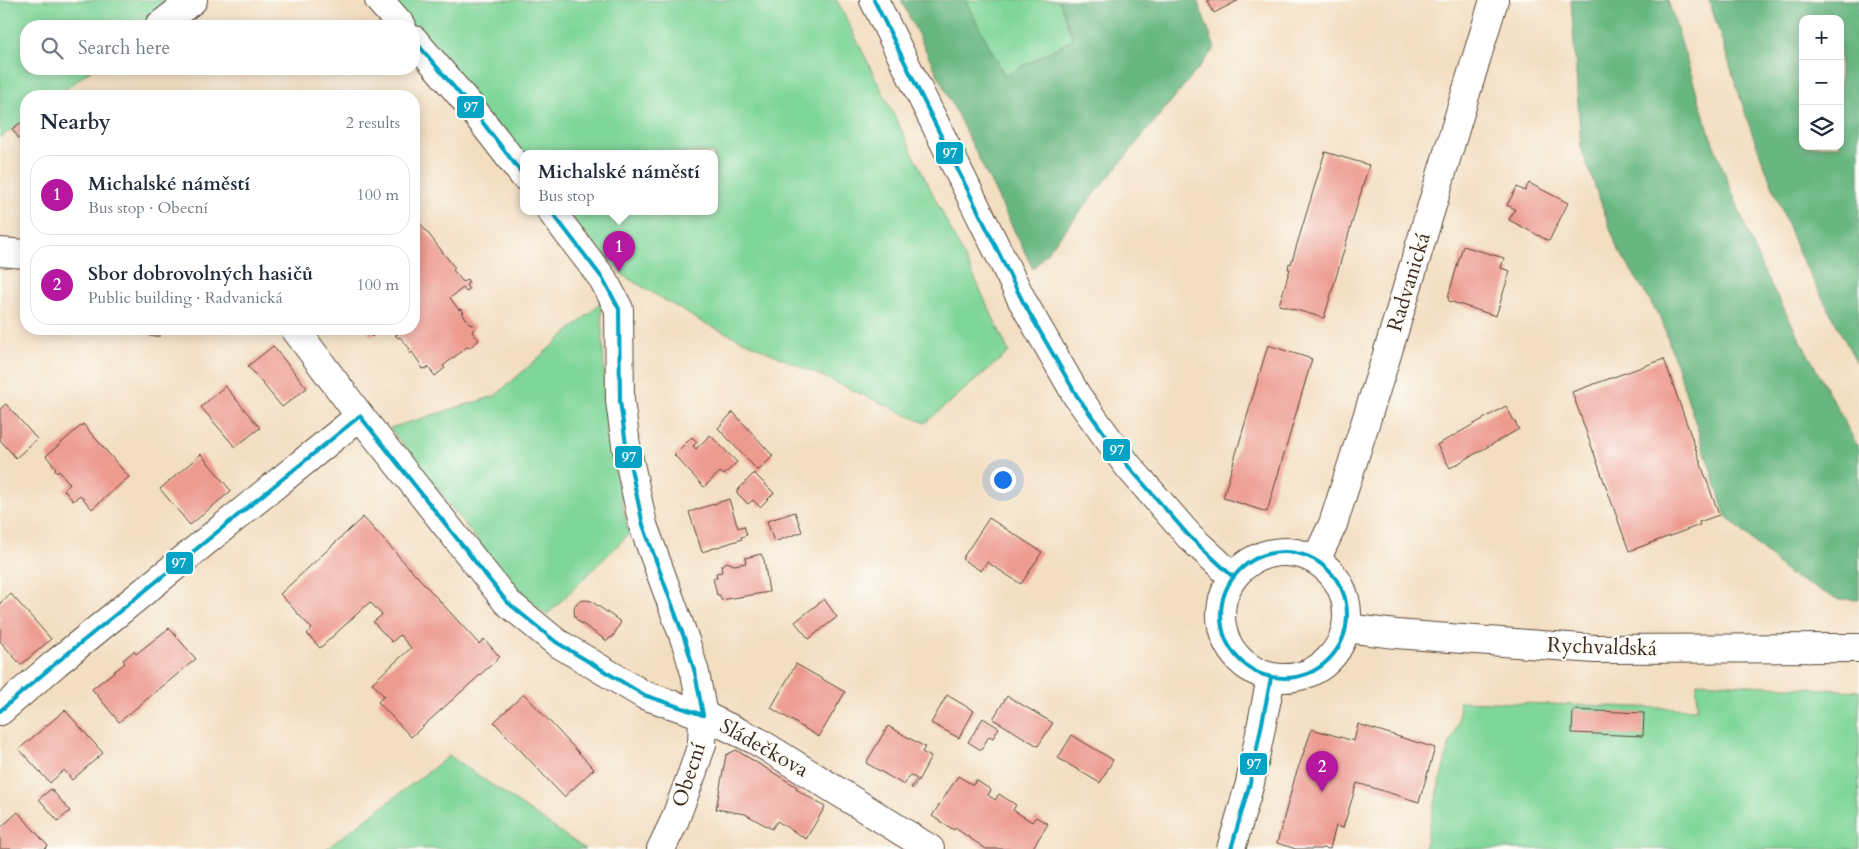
<!DOCTYPE html>
<meta charset="utf-8">
<style>
body{margin:0;font-family:Cardo,serif;background:#f6f6f7;color:#1f2937}
.controls{position:absolute;right:15px;top:15px;display:grid;overflow:hidden;border-radius:10px;box-shadow:0 2px 12px #0003}
.controls button{width:45px;height:45px;display:grid;place-items:center;padding:0;border:0;border-bottom:1px solid #e0e1e3;background:#fff;color:#1f2937;font:25px sans-serif}
.you{position:absolute;left:1002px;top:479px;width:18px;height:18px;margin:-12px;border:4px solid #fff;border-radius:50%;background:#1a73e8;box-shadow:0 0 0 8px #1a73e833}
.badge{display:grid;place-items:center;width:32px;height:32px;border-radius:50%;background:#b5179e;color:#fff;font-size:16px;font-weight:700}
.pin{position:absolute;translate:-50% -41px;filter:drop-shadow(0 1px 2px #0008)}
.pin::after{content:'';position:absolute;top:26px;width:18px;height:15px;background:inherit;clip-path:polygon(0 0,100% 0,50% 100%)}
.popup{position:absolute;left:520px;top:150px;width:198px;height:65px;box-sizing:border-box;display:grid;place-content:center;border-radius:10px;background:#fff;filter:drop-shadow(0 1px 4px #0005);font-size:16px;white-space:nowrap;color:#747a83}
.popup b{font-size:19px;color:#1f2937}
.popup::after{content:'';position:absolute;left:50%;top:100%;margin-left:-10px;border:10px solid transparent;border-top-color:#fff}
.list{margin:0;padding:0;list-style:none}
h2{display:flex;justify-content:space-between;align-items:center;height:65px;margin:0;padding:0 20px;font-size:21px}
h2 small{font-size:16px;font-weight:400;color:#747a83}
.list li{display:grid;grid-template-columns:32px 1fr auto;gap:15px;align-items:center;box-sizing:border-box;height:80px;margin:0 10px 10px;padding:0 10px;border:1px solid #e0e1e3;border-radius:20px}
.list b{display:block;font-size:19px;white-space:nowrap}
.list p{margin:0;font-size:16px;white-space:nowrap;color:#747a83}
.list em{font-size:16px;font-style:normal;color:#747a83}
.icon{flex:none;width:28px;height:28px;fill:none;stroke:currentColor;stroke-width:2;stroke-linecap:round;stroke-linejoin:round}
.map{position:relative;flex:none;width:1859px;height:849px;overflow:hidden}
.search{position:absolute;background:#fff;box-shadow:0 2px 12px #0003;left:20px;top:20px;width:400px;height:55px;display:flex;align-items:center;gap:12px;box-sizing:border-box;padding:0 18px;border-radius:20px;color:#747a83;font-size:19px}
.panel{position:absolute;background:#fff;box-shadow:0 2px 12px #0003;left:20px;top:90px;width:400px;height:245px;border-radius:20px}
.map>svg:first-child{display:block}
.green{fill:#7fd699;stroke:#5d805c}
.forest{fill:#67b781;stroke:#517050;fill-rule:evenodd}
.building{fill:#ed9a8f}
.lines{fill:none;stroke-linecap:round;stroke-linejoin:round}
.street-casing{stroke:#574536;stroke-width:30}
.secondary-casing{stroke:#574536;stroke-width:30}
.street{stroke:#fff;stroke-width:28}
.secondary{stroke:#fff;stroke-width:28}
.bus-1-casing{stroke:#fdfcf7;stroke-width:8}
.bus-1{stroke:#03a3c5;stroke-width:4}
.labels{text-anchor:middle;dominant-baseline:central;stroke-width:4.5;stroke-linejoin:round;paint-order:stroke}
.street-label{font-size:21px;fill:#3b2a1e;stroke:#fdfcf7}
.line-badge{stroke:#fdfcf7;stroke-width:2}
.badge-label{font-size:14px;text-anchor:middle;font-weight:bold;fill:#fff}
</style>
<div class="map">
<svg width="1859" height="849" viewBox="0 0 1859 849">
<rect width="100%" height="100%" fill="#fdfcf7"/>
<filter id="ink" filterUnits="userSpaceOnUse"><feTurbulence type="fractalNoise" baseFrequency=".02" numOctaves="2"/><feDisplacementMap in="SourceGraphic" scale="10" xChannelSelector="R" yChannelSelector="G"/><feConvolveMatrix kernelMatrix="1 2 1 2 8 2 1 2 1" color-interpolation-filters="sRGB"/></filter>
<filter id="wash" filterUnits="userSpaceOnUse"><feTurbulence type="fractalNoise" baseFrequency=".0096" numOctaves="4" result="noise"/><feDisplacementMap in="SourceGraphic" scale="20" xChannelSelector="R" yChannelSelector="G"/><feGaussianBlur stdDeviation="1.12" result="paint"/><feColorMatrix in="noise" values="0 0 0 0 0 0 0 0 0 0 0 0 0 0 0 0 0 1.4 0 .05"/><feComposite in="paint" operator="in"/></filter>
<g filter="url(#wash)">
<rect width="100%" height="100%" fill="#f3dec1"/>
<!-- green -->
<g class="green">
<polygon points="0,0 175,0 144,26 26,26 26,69 92,69 57,96 26,96 26,119 0,138"/>
<polygon points="388,0 837,0 977,283 1009,352 925,423 700,321 624,276 564,211 714,211 714,153 524,153 524,163"/>
<polygon points="965,0 1059,0 1073,39 1005,77"/>
<polygon points="601,303 607,434 629,534 547,615 514,588 390,428 495,396"/>
<polygon points="1697,682 1859,691 1859,849 1424,849 1448,749 1458,724 1460,701 1697,709"/>
<polygon points="449,756 450,756 585,849 326,849"/>
</g>
<!-- forest -->
<g class="forest">
<polygon points="901,0 965,0 1005,76 1073,39 1059,0 1197,0 1215,48 1033,269"/>
<polygon points="1571,0 1668,0 1711,138 1762,268 1859,449 1859,600 1837,599 1788,574 1726,516 1662,321 1617,247 1581,148"/>
<path d="M 1709,0 L 1859,0 L 1859,367 L 1798,252 L 1749,125 ZM 1803,19 L 1840,19 L 1840,146 L 1803,146 Z"/>
</g>
<g id="blocks">
<!-- building -->
<g class="building">
<polygon points="1207,0 1239,0 1214,13"/>
<polygon points="26,119 26,148 12,129"/>
<polygon points="1325,152 1369,165 1324,318 1279,305 1290,269 1288,269 1289,263 1291,264"/>
<polygon points="1529,183 1568,203 1549,241 1509,220 1515,209 1507,205 1517,187 1525,191"/>
<polygon points="420,223 455,268 453,270 463,282 467,279 469,283 466,285 469,289 466,292 463,288 450,298 459,310 461,309 464,312 462,313 471,325 473,324 475,327 472,332 479,340 469,348 467,347 443,366 445,368 435,376 428,367 425,369 424,368 422,369 420,366 421,365 412,352 410,354 408,351 410,349 400,337 398,338 395,335 398,334 394,329 414,329 414,231 418,228 417,226"/>
<polygon points="1463,246 1504,258 1501,268 1510,271 1496,316 1449,301 1448,297"/>
<polygon points="142,329 160,329 160,336 150,336 150,333 141,333"/>
<polygon points="365,329 379,329 372,337"/>
<polygon points="1268,345 1312,359 1267,512 1223,498"/>
<polygon points="273,346 307,388 282,407 248,366"/>
<polygon points="1664,359 1719,515 1699,522 1700,525 1629,551 1572,392"/>
<polygon points="225,386 260,428 235,447 201,407"/>
<polygon points="6,404 37,439 16,458 0,440 0,409"/>
<polygon points="1506,406 1519,429 1450,468 1437,445"/>
<polygon points="733,412 773,456 758,471 718,428"/>
<polygon points="83,424 129,477 92,509 80,495 73,501 64,490 70,484 59,471 57,473 54,469 56,468 46,456"/>
<polygon points="710,435 737,462 724,475 720,472 704,487 674,455 692,437 697,442 693,446 696,449"/>
<polygon points="201,454 231,491 190,525 160,489"/>
<polygon points="754,473 774,493 760,507 753,500 748,504 736,492"/>
<polygon points="729,499 738,528 744,526 747,535 741,537 742,539 702,552 689,512"/>
<polygon points="795,512 802,532 774,542 767,521"/>
<polygon points="363,517 479,644 484,639 500,657 411,737 378,702 384,696 372,683 411,648 400,635 392,642 373,622 382,615 370,602 320,648 307,634 312,629 280,594"/>
<polygon points="989,518 1042,552 1021,584 987,562 981,571 962,559"/>
<polygon points="761,554 764,560 769,592 721,600 720,595 717,595 713,578 717,578 716,573 722,572 721,566 727,562 734,565 746,563 745,558"/>
<polygon points="11,594 51,639 21,665 0,641 0,603"/>
<polygon points="824,599 837,617 809,639 795,622"/>
<polygon points="586,600 591,601 621,622 612,638 611,637 607,641 578,621 575,617 574,610 575,605 579,601"/>
<polygon points="169,628 196,659 119,722 92,689 125,663 123,660 134,651 136,654"/>
<polygon points="796,664 845,692 819,737 771,708"/>
<polygon points="524,694 594,769 564,797 494,722"/>
<polygon points="947,695 974,711 959,738 931,723"/>
<polygon points="1007,696 1053,723 1038,746 993,719"/>
<polygon points="65,710 103,753 72,780 64,770 50,783 19,749"/>
<polygon points="1573,710 1644,713 1643,736 1572,733"/>
<polygon points="983,718 999,728 993,738 989,736 981,750 968,742"/>
<polygon points="1358,724 1435,748 1419,802 1357,783 1343,828 1336,826 1330,849 1322,848 1321,849 1296,849 1277,843 1295,777 1312,729 1354,741"/>
<polygon points="888,726 925,747 922,752 931,757 914,788 911,788 917,779 910,775 904,785 866,763"/>
<polygon points="1072,735 1113,760 1100,783 1058,758"/>
<polygon points="736,750 797,787 796,789 825,807 806,839 777,821 772,829 745,814 716,809 726,755"/>
<polygon points="958,776 973,785 976,780 991,790 988,795 995,800 999,794 1016,805 1013,810 1032,822 1036,817 1048,824 1032,849 986,849 955,828 954,830 932,816"/>
<polygon points="51,789 70,811 58,821 39,799"/>
<polygon points="18,812 48,846 45,849 0,849 0,828"/>
</g>
</g>
</g>
<g filter="url(#ink)">
<use href="#blocks" fill-opacity="0" stroke="#574536" stroke-width="1"/>
<g class="lines">
<defs>
<g id="street">
<polyline points="379,0 402,26"/>
<polyline points="159,26 193,0"/>
<polyline points="414,40 470,106 524,176"/>
<polyline points="551,211 603,279 619,309 620,401 626,445 643,525 686,643 695,673 703,715 702,744 693,771 674,822 661,849"/>
<polyline points="0,252 26,254"/>
<polyline points="295,329 360,416 507,602 556,642 644,695 703,715 757,741 930,849"/>
<polyline points="1316,560 1333,524 1385,361 1494,0"/>
<polyline points="0,711 56,663 360,416"/>
</g>
<g id="secondary">
<polyline points="874,0 1023,302 1077,396 1128,466 1189,536 1232,576"/>
<circle cx="1284" cy="615" r="63"/>
<polyline points="1346,628 1396,634 1595,649 1859,648"/>
<polyline points="1231,849 1250,783 1271,678"/>
</g>
</defs>
<!-- street casing -->
<use href="#street" class="street-casing"/>
<!-- secondary casing -->
<use href="#secondary" class="secondary-casing"/>
<!-- street -->
<use href="#street" class="street"/>
<!-- secondary -->
<use href="#secondary" class="secondary"/>
<defs>
<g id="bus-1">
<polyline points="874,0 1023,302 1077,396 1128,466 1189,536 1232,576"/>
<polyline points="414,40 470,106 524,176"/>
<polyline points="551,211 603,279 619,309 620,401 626,445 643,525 686,643 695,673 703,715"/>
<circle cx="1284" cy="615" r="63"/>
<polyline points="0,711 56,663 360,416 507,602 556,642 644,695 703,715"/>
<polyline points="1231,849 1250,783 1271,678"/>
</g>
</defs>
<!-- bus-1 casing -->
<use href="#bus-1" class="bus-1-casing"/>
<!-- bus-1 -->
<use href="#bus-1" class="bus-1"/>
</g>
</g>
<g class="labels">
<!-- street labels -->
<g class="street-label">
<text transform="translate(1409 282) rotate(-73)">Radvanická</text>
<text transform="translate(1602 647) rotate(2)">Rychvaldská</text>
<text transform="translate(764 748) rotate(29)">Sládečkova</text>
<text transform="translate(689 775) rotate(-72)">Obecní</text>
</g>
</g>
<g class="line-badge">
<rect x="456" y="95" width="29" height="24" rx="5" fill="#03a3c5"/>
<rect x="935" y="141" width="29" height="24" rx="5" fill="#03a3c5"/>
<rect x="1102" y="438" width="29" height="24" rx="5" fill="#03a3c5"/>
<rect x="614" y="445" width="29" height="24" rx="5" fill="#03a3c5"/>
<rect x="165" y="551" width="29" height="24" rx="5" fill="#03a3c5"/>
<rect x="1239" y="752" width="29" height="24" rx="5" fill="#03a3c5"/>
</g>
<g class="badge-label">
<text x="471" y="112">97</text>
<text x="950" y="158">97</text>
<text x="1117" y="455">97</text>
<text x="629" y="462">97</text>
<text x="179" y="568">97</text>
<text x="1254" y="769">97</text>
</g>
</svg>
<div class="controls">
<button>+</button>
<button>−</button>
<button><svg class="icon" aria-label="layers" viewBox="0 0 24 24"><path d="M12 4l9 5-9 5-9-5zM3 14l9 5 9-5"/></svg></button>
</div>
<div class="you"></div>
<div class="pin badge" style="left:619px;top:272px">1</div>
<div class="popup"><b>Michalské náměstí</b>Bus stop</div>
<div class="pin badge" style="left:1322px;top:792px">2</div>
<div class="search"><svg class="icon" aria-label="search" viewBox="0 0 24 24"><circle cx="10" cy="10" r="6"/><path d="M15 15l6 6"/></svg>Search here</div>
<section class="panel">
<h2>Nearby<small>2 results</small></h2>
<ul class="list">
<li><span class="badge">1</span><div><b>Michalské náměstí</b><p>Bus stop · Obecní</p></div><em>100 m</em></li>
<li><span class="badge">2</span><div><b>Sbor dobrovolných hasičů</b><p>Public building · Radvanická</p></div><em>100 m</em></li>
</ul>
</section>
</div>
